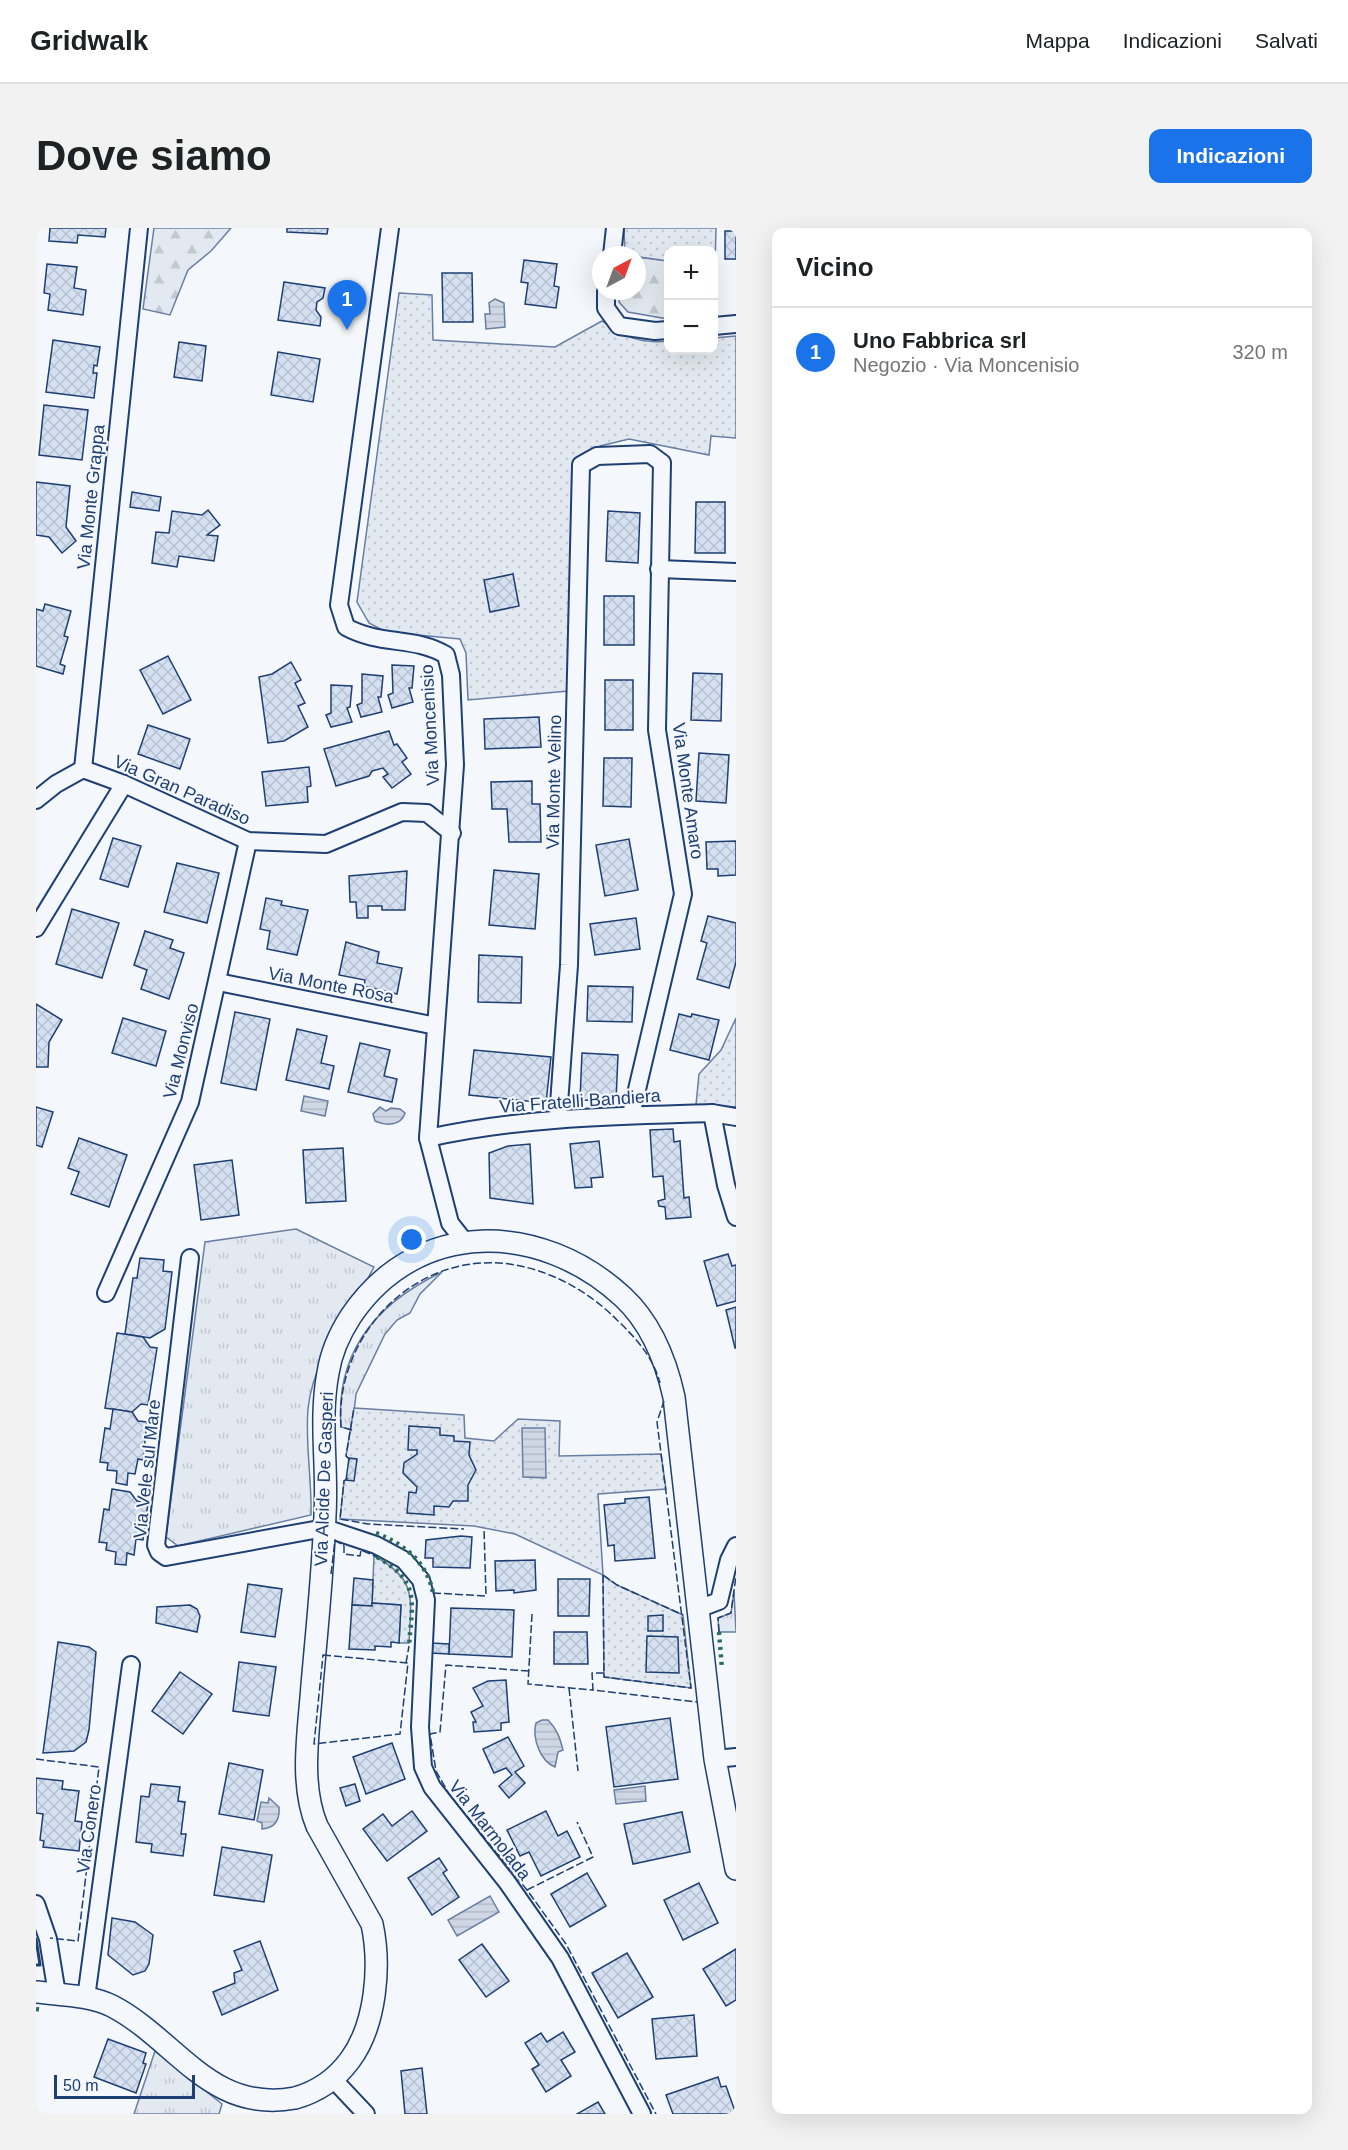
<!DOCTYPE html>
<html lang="it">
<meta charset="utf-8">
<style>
body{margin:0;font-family:Helvetica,sans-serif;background:#f2f2f2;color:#202124}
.controls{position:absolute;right:18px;top:18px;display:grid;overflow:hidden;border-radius:12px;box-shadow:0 6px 24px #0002}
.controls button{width:54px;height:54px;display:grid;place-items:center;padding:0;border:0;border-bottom:2px solid #e0e0e0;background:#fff;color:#202124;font:30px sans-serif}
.compass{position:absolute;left:556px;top:18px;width:54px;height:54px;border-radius:50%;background:#fff;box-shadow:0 6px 24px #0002;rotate:41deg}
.scale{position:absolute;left:18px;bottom:15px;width:141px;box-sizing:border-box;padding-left:6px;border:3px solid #1d3f73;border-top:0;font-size:16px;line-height:21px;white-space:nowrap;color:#1d3f73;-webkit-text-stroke:4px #f4f7fb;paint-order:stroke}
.you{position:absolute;left:376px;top:1012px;width:21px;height:21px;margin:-15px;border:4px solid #fff;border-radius:50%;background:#1a73e8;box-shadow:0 0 0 9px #1a73e833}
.badge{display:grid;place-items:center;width:39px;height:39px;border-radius:50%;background:#1a73e8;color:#fff;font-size:20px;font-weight:700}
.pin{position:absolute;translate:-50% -50px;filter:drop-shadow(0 2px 3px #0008)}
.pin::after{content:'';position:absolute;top:32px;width:21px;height:18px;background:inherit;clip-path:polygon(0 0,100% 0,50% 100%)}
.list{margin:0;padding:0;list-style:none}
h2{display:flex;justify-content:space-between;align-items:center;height:78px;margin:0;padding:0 24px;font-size:26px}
h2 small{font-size:20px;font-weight:400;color:#757577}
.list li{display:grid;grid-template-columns:39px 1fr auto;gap:18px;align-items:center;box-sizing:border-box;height:90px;padding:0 24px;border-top:2px solid #e0e0e0}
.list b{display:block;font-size:22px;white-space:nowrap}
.list p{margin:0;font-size:20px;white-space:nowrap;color:#757577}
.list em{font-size:20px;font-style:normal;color:#757577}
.map{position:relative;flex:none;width:700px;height:1886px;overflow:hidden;border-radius:12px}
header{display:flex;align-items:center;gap:36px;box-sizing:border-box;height:84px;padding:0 30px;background:#fff;border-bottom:2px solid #e0e0e0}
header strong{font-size:28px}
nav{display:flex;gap:33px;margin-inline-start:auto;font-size:21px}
.intro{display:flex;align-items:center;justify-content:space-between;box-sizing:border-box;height:144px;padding:0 36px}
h1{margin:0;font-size:42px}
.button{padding:15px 27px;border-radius:12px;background:#1a73e8;color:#fff;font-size:21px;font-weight:700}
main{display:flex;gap:36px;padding:0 36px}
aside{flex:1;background:#fff;border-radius:12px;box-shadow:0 6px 24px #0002}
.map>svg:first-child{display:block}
.grass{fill:url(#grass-tufts);stroke:#687fa3;stroke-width:1.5}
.forest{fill:url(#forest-firs);stroke:#687fa3;stroke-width:1.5}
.park{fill:url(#park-dots);stroke:#687fa3;stroke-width:1.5}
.water{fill:url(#water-rules);stroke:#687fa3;stroke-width:1.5}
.building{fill:url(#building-cross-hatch);stroke:#1d3f73;stroke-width:1.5}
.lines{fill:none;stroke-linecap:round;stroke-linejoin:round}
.minor-casing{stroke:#1d3f73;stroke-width:20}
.tertiary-casing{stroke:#1d3f73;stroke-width:24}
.minor{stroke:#f4f7fb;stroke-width:16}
.tertiary{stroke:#f4f7fb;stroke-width:21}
.hedge{stroke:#2c6c60;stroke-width:4.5;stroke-dasharray:3 4.5;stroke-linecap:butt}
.fence{stroke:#1d3f73;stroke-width:1.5;stroke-dasharray:8 3;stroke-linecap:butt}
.wall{stroke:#1d3f73;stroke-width:3}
.labels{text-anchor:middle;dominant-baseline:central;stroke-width:4.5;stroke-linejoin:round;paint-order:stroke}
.street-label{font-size:18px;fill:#1d3f73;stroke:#f4f7fb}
</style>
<header>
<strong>Gridwalk</strong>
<nav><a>Mappa</a><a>Indicazioni</a><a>Salvati</a></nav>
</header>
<div class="intro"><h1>Dove siamo</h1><a class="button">Indicazioni</a></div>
<main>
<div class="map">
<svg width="700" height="1886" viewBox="0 0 700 1886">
<defs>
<pattern id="grass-tufts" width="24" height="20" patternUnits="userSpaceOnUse" patternTransform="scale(1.5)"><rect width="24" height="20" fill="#e3e9f0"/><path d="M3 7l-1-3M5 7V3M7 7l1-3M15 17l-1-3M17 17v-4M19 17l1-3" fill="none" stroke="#c2c9d1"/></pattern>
<pattern id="forest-firs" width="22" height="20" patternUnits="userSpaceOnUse" patternTransform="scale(1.5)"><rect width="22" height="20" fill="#e3e9f0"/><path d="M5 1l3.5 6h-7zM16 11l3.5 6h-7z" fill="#c2c9d1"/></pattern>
<pattern id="park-dots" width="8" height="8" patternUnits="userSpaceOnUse" patternTransform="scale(1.5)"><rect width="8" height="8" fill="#e3e9f0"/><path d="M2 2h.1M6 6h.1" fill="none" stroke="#c2c9d1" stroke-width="1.8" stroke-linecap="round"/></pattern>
<pattern id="water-rules" width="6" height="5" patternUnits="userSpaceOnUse" patternTransform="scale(1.5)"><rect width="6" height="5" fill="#cfd7e4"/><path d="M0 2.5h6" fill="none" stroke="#b1bac7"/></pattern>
<pattern id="building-cross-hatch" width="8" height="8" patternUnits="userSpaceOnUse" patternTransform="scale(1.5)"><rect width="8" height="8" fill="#d5e0f0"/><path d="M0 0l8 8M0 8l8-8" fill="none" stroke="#b6c1d1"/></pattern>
</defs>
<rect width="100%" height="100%" fill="#f4f7fb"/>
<!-- grass -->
<g class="grass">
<path d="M 260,1001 L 338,1039 C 315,1084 277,1129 272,1181 C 269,1215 276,1252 275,1287 L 142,1318 L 130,1309 L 169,1014 Z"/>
<path d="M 406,1044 L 384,1066 L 374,1085 L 361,1092 L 349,1106 L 320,1166 L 316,1202 L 305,1199 C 299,1123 341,1075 406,1044 Z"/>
<polygon points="698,1363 700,1404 683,1404 682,1390 695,1385"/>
<polygon points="119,1823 186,1876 183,1886 98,1886"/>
</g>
<!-- forest -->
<g class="forest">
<polygon points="118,0 195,0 175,23 152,42 134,87 107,81"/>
<polygon points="601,29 632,33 632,91 592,84 583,74 584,63 601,63"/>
</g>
<!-- park -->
<g class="park">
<polygon points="588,0 680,0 679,38 678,22 632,22 632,33 589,27"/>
<path d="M 363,65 L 396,67 L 397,112 L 519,119 L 566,93 C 588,109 604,116 632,113 L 632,122 L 678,122 L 678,110 L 700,108 L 700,210 L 675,208 L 673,227 L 593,211 L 564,218 L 538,238 L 532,463 L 432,472 L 430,425 L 424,411 L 350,404 L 333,395 L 321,374 Z"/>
<polygon points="700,790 700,879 660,877 663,846 685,822"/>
<polygon points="318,1180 428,1187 429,1210 458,1213 482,1191 524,1193 523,1228 625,1226 630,1261 562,1266 567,1347 581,1357 647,1387 655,1460 568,1449 567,1347 479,1306 438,1298 304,1291 308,1253 315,1248 317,1234 310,1228"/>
<path d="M 338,1328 C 382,1351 375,1371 373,1415 L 363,1415 L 365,1377 L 336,1375 Z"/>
</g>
<!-- water -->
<g class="water">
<polygon points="459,71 468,75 469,99 450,101 449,86 454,86 453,75"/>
<polygon points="268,868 292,873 289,888 265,883"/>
<path d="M 344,879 L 350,883 L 355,880 L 364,881 L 369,885 C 365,898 350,898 339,893 L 337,886 Z"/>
<polygon points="486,1200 509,1200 510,1250 487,1249"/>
<path d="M 506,1492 L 512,1492 C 521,1501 524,1510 527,1522 L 522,1524 L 519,1539 C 504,1533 496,1510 500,1495 Z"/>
<polygon points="609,1558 610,1573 580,1576 578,1562"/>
<path d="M 233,1570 L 243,1579 C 244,1592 239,1600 226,1601 L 226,1595 L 221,1593 L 225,1574 L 232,1575 Z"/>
<polygon points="454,1668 463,1684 421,1708 412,1692"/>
</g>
<!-- building -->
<g class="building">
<polygon points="14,0 70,0 69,9 42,7 41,15 13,13"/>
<polygon points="251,0 292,0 291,6 251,4"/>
<rect x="689" y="3" width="11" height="28"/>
<polygon points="488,32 521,36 518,58 523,59 520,80 489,76 492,55 485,54"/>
<polygon points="11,36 41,39 38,60 50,62 47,87 12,82 14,66 8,65"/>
<polygon points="406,45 436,45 437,94 407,94"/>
<polygon points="248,54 289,60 287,70 281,74 280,82 285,89 284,98 242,92"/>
<polygon points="17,112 64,119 61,138 58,137 57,145 61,145 58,170 10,164"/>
<polygon points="143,114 170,118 166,153 138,149"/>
<polygon points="242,124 284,131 277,174 235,167"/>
<polygon points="8,177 52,182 46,232 3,227"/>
<polygon points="0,254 34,258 30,299 40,313 26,325 13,309 0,307"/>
<polygon points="96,264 125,269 123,283 94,279"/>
<polygon points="660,274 689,274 689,325 659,325"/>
<polygon points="172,282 184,297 171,307 182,308 178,333 143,328 141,339 116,335 120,304 133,305 136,283 166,287"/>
<polygon points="572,283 604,285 602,335 570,333"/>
<polygon points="477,346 483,378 454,384 448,352"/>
<rect x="568" y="368" width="30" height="49"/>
<polygon points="9,376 35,383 28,408 32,409 24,436 29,438 27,446 0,438 0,381 7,383"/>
<polygon points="132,428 155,472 127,486 104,442"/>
<polygon points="255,434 265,452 259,455 269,475 262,478 272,499 248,513 232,515 223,449 236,446"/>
<polygon points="356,437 378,438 376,460 373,460 377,474 356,480 352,467 357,465"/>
<polygon points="657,445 686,446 685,493 655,492"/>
<polygon points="326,446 347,448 345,469 342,469 346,484 325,489 321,477 326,475"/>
<rect x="569" y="452" width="28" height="50"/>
<polygon points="295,457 316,458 314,479 311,480 316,494 295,499 290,487 295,485"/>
<polygon points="503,489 505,519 449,521 448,491"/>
<polygon points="112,497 154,511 144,541 102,526"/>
<polygon points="353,503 358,517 361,516 371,530 366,534 375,546 356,560 347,549 352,546 347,540 336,543 333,548 300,558 288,521"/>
<polygon points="663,525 693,527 690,575 660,573"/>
<polygon points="568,530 596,530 595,579 567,578"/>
<polygon points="273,539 275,558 271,559 272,574 230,578 226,544"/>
<polygon points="496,553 496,576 504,576 505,614 473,614 471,581 456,581 455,554"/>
<polygon points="77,610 105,618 92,659 64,651"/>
<polygon points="593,611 602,662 569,668 560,617"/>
<polygon points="700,613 700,647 682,648 682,641 671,641 670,614"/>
<polygon points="141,635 183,645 171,695 128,684"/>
<polygon points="458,642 503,646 499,701 453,697"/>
<polygon points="371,643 369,682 346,682 346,678 332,678 332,690 321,690 320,674 314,674 313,648"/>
<polygon points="230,670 246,673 245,677 272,682 261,727 231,721 234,703 224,701"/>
<polygon points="36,681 83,695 66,750 20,736"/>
<polygon points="672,688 700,695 700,734 693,760 661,751 671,715 665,713"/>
<polygon points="600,690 604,721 559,727 554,696"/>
<polygon points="109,703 137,712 134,720 148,725 133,771 105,761 111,742 98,737"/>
<polygon points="310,714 343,724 341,735 366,740 361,766 328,758 329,752 303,747"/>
<polygon points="443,727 486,729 485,775 442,774"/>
<polygon points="552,758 597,759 596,794 551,793"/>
<polygon points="0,776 26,792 13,814 12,839 0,839"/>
<polygon points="199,784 234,791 220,862 185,855"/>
<polygon points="643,786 655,789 656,786 683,792 673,832 634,822"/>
<polygon points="87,790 130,803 120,838 76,825"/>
<polygon points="261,801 291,808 285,835 298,838 293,861 250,852"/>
<polygon points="324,815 354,822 348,848 361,851 356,874 312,864"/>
<polygon points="438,822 515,829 510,875 433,867"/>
<polygon points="546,825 582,827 580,873 544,872"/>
<polygon points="0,879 17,884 6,919 0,917"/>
<polygon points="637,901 638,914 644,913 648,970 653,969 655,989 630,991 629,979 623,978 622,973 629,971 627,948 617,949 614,902"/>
<polygon points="43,910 91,927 73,979 35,966 43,944 32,940"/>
<polygon points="563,913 567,949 555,950 556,959 539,960 534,916"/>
<polygon points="494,916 497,976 454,970 453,925 472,918"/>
<polygon points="307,920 310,973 270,975 267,922"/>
<polygon points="196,932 203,987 165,992 158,937"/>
<polygon points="692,1026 696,1038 700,1037 700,1073 681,1078 668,1033"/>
<polygon points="104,1030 128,1032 127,1043 136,1044 129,1101 114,1110 89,1106 97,1050 101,1050"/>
<polygon points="700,1079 700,1120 699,1120 690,1082"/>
<polygon points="81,1105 107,1109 114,1119 121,1120 112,1177 105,1176 96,1184 69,1180"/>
<polygon points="77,1181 96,1184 102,1193 111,1194 107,1232 102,1231 99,1246 92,1245 91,1257 80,1255 81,1243 71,1242 72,1235 64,1234 69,1200 74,1201"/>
<polygon points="373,1198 404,1200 404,1207 418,1208 418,1213 434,1214 433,1227 440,1242 432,1257 432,1273 417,1273 413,1279 398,1278 398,1287 371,1285 373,1264 380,1265 381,1259 367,1245 368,1235 381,1226 381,1222 372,1222"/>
<polygon points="313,1230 321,1231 318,1253 310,1252"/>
<polygon points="76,1261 94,1264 101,1273 112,1275 107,1312 100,1311 98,1327 91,1325 90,1337 79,1336 80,1324 70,1322 71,1315 63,1314 68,1281 73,1282"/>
<polygon points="613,1269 619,1330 579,1333 578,1317 572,1318 568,1277 589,1275 589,1271"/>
<polygon points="425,1308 436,1309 434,1340 397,1339 397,1330 389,1330 390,1312"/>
<polygon points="499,1332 500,1362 478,1365 478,1362 460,1363 459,1333"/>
<polygon points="318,1350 337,1352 336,1378 316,1377"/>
<polygon points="522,1351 554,1351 553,1388 522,1388"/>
<polygon points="212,1356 246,1361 239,1409 205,1404"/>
<polygon points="336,1375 365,1377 363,1415 355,1414 355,1419 339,1418 339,1422 313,1421 316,1377 336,1378"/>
<polygon points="154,1377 161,1381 164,1388 161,1404 120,1395 121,1379"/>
<polygon points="415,1380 478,1382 476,1429 413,1426"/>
<polygon points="627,1387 627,1403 612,1403 612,1388"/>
<polygon points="518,1404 551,1404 552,1436 518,1436"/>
<polygon points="611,1408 642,1409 643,1445 610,1444"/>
<polygon points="22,1414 53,1419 60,1424 53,1502 50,1514 38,1523 7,1525"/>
<polygon points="394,1415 413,1416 413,1426 394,1425"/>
<polygon points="203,1434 240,1439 233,1488 197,1483"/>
<polygon points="144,1444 176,1466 147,1506 116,1483"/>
<polygon points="470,1452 473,1494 465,1495 465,1502 438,1504 437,1494 440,1494 435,1484 447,1478 437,1460 452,1453"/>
<polygon points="634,1490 642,1551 578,1559 570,1499"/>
<polygon points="472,1509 488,1538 479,1544 489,1555 473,1570 463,1558 476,1547 470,1540 458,1545 447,1521"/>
<polygon points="356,1515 369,1551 330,1566 317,1529"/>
<polygon points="193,1535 227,1542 218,1592 183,1586"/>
<polygon points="0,1550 27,1553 26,1561 43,1563 39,1593 46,1594 43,1623 7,1619 8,1613 4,1612 7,1586 0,1585"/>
<polygon points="115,1556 144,1559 142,1573 149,1574 145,1606 150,1606 147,1628 115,1624 116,1616 100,1614 105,1568 113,1569"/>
<polygon points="319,1556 324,1573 310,1578 304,1560"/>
<polygon points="376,1583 391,1603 351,1633 327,1601 347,1586 356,1598"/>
<polygon points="510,1583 522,1608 531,1603 544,1629 505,1648 493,1624 484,1628 471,1602"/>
<polygon points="646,1584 654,1624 597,1636 588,1596"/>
<polygon points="186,1619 236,1627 228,1674 178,1667"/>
<polygon points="403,1630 411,1642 407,1645 423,1669 396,1687 372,1650"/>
<polygon points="551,1645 570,1678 534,1699 515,1666"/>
<polygon points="663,1655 682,1695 647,1712 628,1672"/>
<polygon points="76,1690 99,1694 117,1707 113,1736 109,1743 97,1747 72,1727"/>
<polygon points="224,1713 242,1762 186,1787 177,1764 199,1755 198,1745 206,1742 198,1723"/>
<polygon points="446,1716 473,1753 450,1769 423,1732"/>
<polygon points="700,1721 700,1772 690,1778 667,1741"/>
<polygon points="591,1725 617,1769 582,1790 556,1745"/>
<polygon points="658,1787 661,1828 620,1831 616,1791"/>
<polygon points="527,1804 539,1824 525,1832 535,1848 510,1864 496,1841 503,1837 489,1815 505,1805 511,1814"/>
<polygon points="72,1811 110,1825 107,1835 110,1836 100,1865 58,1849"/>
<polygon points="386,1840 391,1886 369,1886 365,1843"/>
<polygon points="682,1849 685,1859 690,1858 700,1886 637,1886 630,1867"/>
<polygon points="562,1874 569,1886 541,1886"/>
</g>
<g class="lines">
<defs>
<g id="minor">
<path d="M 354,0 L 303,377 L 310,399 C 345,418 378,408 410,427 L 415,447 L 419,537 L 392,910 L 414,995 L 429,1014"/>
<polyline points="576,27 579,0"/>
<polyline points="570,63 570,80 583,98 619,103 632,102"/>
<polyline points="678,98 700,96"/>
<polyline points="623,341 700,344"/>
<polyline points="47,541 103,0"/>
<polyline points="0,572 20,556 47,541 88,556 212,613 290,616 366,584 391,585 416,605"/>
<polyline points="0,700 88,556"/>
<polyline points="182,754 400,798"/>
<polyline points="676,885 690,957 700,989"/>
<polyline points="522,890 533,737 545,237 561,228 614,226 626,235 621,502 647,666 595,887"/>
<path d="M 392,910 C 486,889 580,888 676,885 L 700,889"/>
<polyline points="154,1030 120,1317 123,1324 130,1329 289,1300 340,1317 368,1332 385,1352 390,1372 384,1499 387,1539 396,1559 471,1654 524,1730 606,1886"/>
<polyline points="70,1065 154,874 212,613"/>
<polyline points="662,1381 683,1373 693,1332 700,1318"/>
<polyline points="679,1531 700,1529"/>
<polyline points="0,1676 12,1711 21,1766"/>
<polyline points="50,1770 95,1437"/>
<polyline points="297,1851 330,1886"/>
</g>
<path id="tertiary" d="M 0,1764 C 24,1767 54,1767 76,1778 C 140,1811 174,1886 259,1870 C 281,1864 300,1851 314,1832 C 340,1797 345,1738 336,1696 L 281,1598 C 263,1555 273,1502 276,1457 C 281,1400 287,1344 289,1287 C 292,1239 283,1192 292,1145 C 295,1125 304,1105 315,1088 C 381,990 505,993 587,1069 C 615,1095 630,1133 638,1169 L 679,1531 L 700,1641"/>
</defs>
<!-- minor casing -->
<use href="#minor" class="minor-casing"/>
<!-- tertiary casing -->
<use href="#tertiary" class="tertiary-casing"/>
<!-- minor -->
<use href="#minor" class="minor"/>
<!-- tertiary -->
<use href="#tertiary" class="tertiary"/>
<!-- hedge -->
<g class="hedge">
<path d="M 340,1305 C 368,1316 391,1334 397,1365"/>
<path d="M 341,1329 C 385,1354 376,1374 373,1418"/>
<polyline points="683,1404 686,1441"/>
<polyline points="0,1781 6,1782"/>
</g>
<!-- fence -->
<g class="fence">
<path d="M 316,1202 L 305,1199 C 299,1118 363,1039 447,1035 C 496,1032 548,1058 581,1092 C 600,1110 617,1129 624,1155"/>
<polyline points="314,1232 310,1228 318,1180"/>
<polyline points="312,1250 308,1253 304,1291 332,1296 428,1301"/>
<polyline points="295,1346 299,1312 308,1318 308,1326 324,1328 325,1322 341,1329"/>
<polyline points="567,1347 568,1449 655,1460 621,1194 628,1173"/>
<polyline points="567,1347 581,1357 647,1387"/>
<polyline points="397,1365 450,1368 448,1300"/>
<polyline points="496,1386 492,1456 557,1462"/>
<polyline points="683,1404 682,1390 695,1385 700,1348"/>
<polygon points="287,1427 372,1435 364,1506 278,1516"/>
<polyline points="370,1435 373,1418"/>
<polyline points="493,1443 410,1437 404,1504 394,1506 400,1543 413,1566 491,1662 530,1716 620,1886"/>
<polyline points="568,1445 556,1445 557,1462 661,1474"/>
<polyline points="533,1460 542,1543"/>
<polyline points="0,1531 63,1539 42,1713 14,1710"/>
<polyline points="491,1662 557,1629 541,1594"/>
</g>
<!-- wall -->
<polyline class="wall" points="0,1711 4,1737 0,1737"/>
</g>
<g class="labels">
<!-- street labels -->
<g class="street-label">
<text transform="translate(55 269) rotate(-84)">Via Monte Grappa</text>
<text transform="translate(394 497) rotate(-93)">Via Moncenisio</text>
<text transform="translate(518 554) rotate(-89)">Via Monte Velino</text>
<text transform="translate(146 562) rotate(24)">Via Gran Paradiso</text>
<text transform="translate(652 563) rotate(82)">Via Monte Amaro</text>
<text transform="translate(295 757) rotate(11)">Via Monte Rosa</text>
<text transform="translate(145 823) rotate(-76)">Via Monviso</text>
<text transform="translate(544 873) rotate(-4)">Via Fratelli Bandiera</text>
<text transform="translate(111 1241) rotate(-84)">Via Vele sul Mare</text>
<text transform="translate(288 1251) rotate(-88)">Via Alcide De Gasperi</text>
<text transform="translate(53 1601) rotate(-82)">Via Conero</text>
<text transform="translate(454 1602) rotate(52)">Via Marmolada</text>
</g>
</g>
</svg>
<div class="controls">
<button>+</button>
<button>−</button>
</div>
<svg class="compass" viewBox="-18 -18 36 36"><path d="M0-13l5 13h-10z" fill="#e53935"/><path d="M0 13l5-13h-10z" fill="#757577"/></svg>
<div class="scale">50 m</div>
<div class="you"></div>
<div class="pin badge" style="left:311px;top:102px">1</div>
</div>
<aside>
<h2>Vicino<small></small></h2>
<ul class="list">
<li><span class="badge">1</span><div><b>Uno Fabbrica srl</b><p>Negozio · Via Moncenisio</p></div><em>320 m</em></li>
</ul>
</aside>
</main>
